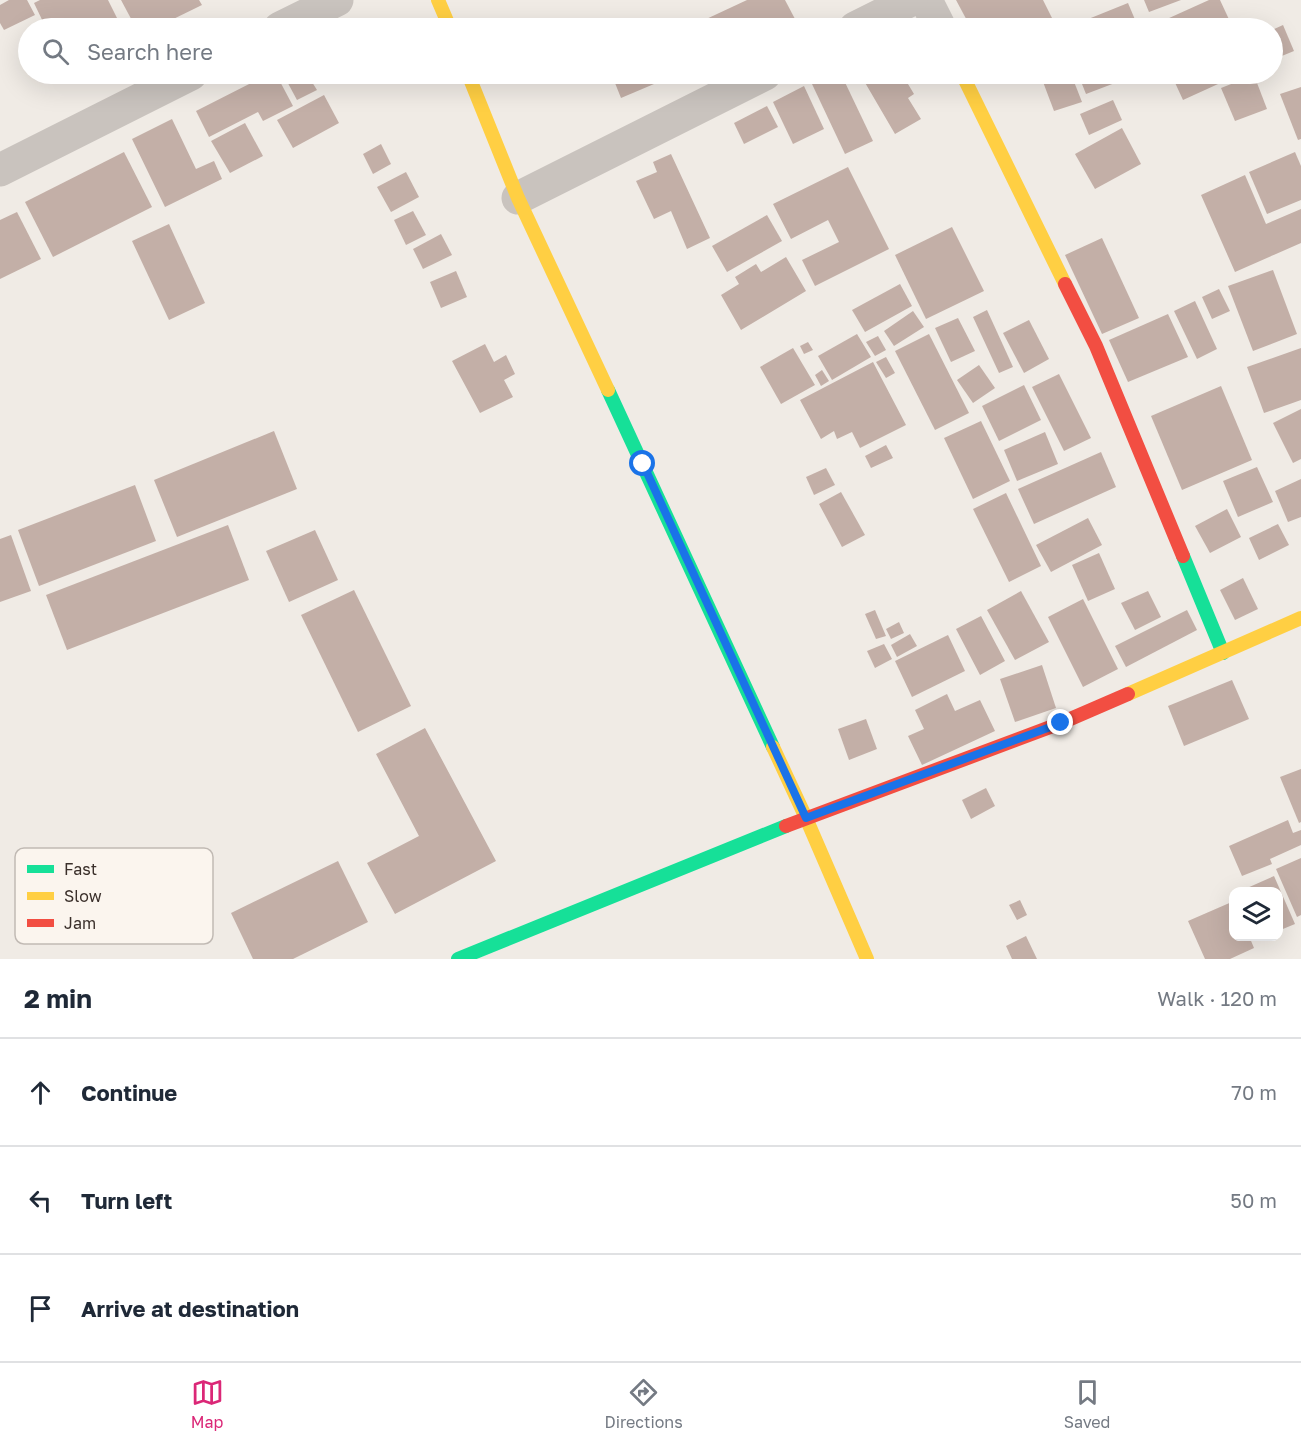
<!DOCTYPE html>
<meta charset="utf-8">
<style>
body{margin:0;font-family:"Golos Text",sans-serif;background:#f6f6f7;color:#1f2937}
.controls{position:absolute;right:18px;bottom:18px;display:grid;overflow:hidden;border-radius:12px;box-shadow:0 6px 24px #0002}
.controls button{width:54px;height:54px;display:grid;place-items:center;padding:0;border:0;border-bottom:2px solid #e0e1e3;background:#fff;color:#1f2937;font:30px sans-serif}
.stop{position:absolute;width:18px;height:18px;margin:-14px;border:4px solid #1a73e8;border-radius:50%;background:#fff}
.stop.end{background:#1a73e8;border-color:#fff;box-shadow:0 2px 6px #0008}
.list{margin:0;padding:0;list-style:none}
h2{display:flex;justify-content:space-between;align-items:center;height:78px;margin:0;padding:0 24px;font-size:26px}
h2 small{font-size:20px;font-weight:400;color:#747a83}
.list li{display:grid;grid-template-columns:39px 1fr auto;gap:18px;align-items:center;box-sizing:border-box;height:108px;padding:0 24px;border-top:2px solid #e0e1e3}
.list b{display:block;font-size:22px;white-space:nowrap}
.list em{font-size:20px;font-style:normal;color:#747a83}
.icon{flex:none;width:33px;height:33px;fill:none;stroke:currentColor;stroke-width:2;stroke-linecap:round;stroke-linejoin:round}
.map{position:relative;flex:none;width:1301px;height:959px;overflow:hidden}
.search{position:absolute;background:#fff;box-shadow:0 6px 24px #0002;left:18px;right:18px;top:18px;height:66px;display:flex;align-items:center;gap:15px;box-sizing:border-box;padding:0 21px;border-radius:33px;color:#747a83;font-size:22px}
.sheet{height:402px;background:#fff}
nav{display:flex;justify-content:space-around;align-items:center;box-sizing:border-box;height:84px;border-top:2px solid #e0e1e3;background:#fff;font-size:16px;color:#747a83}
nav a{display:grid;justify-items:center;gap:3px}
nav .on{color:#db2777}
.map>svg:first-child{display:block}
.building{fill:#c3afa7}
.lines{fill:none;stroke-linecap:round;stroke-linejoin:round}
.street{stroke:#c9c3be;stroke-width:33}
.fast{stroke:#16e098;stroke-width:14}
.slow{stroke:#ffcf43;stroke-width:14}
.jam{stroke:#f24e42;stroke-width:14}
.route{stroke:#1a73e8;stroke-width:8}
.key{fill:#fbf5ee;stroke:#c1bab4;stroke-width:1.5}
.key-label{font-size:16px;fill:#3b302b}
</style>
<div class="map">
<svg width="1301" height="959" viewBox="0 0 1301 959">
<rect width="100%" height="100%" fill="#f0ebe5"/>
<!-- building -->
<g class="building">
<polygon points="9,0 27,0 35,15 4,30 0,23 0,5"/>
<polygon points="40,0 108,0 122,28 46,28 34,3"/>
<polygon points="121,0 199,0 202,5 155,28 136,28"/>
<polygon points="747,0 785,0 795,19 775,28 687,28"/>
<polygon points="956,0 1043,0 1055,24 1047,28 971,28"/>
<polygon points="1144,0 1181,0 1149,12"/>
<polygon points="1209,0 1220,0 1233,28 1147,28"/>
<polygon points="1128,3 1136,22 1119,28 1066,28"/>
<polygon points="1283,25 1294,51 1272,60 1272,30"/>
<polygon points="68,74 86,74 71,80"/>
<polygon points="269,74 276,74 293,106 263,121 258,112 209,137 196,111"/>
<polygon points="283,74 307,74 317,90 297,100"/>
<polygon points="315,74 344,74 321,84"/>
<polygon points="637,74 649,74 654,84 621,98 615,83"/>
<polygon points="657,74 679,74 661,82"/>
<polygon points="835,74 841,74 873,141 845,154 812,84"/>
<polygon points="860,74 902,74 914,94 908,98 921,119 895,134"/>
<polygon points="1040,74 1071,74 1082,102 1054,111"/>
<polygon points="1078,74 1127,74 1128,78 1086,94"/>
<polygon points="1171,74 1240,74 1183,100"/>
<polygon points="1254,75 1267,109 1235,121 1221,88"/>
<polygon points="804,86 824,129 793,144 773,102"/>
<polygon points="1301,87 1301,139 1298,140 1280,94"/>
<polygon points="324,95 339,123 293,148 277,120"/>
<polygon points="1113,100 1122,120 1089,135 1080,114"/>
<polygon points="767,106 778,127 744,144 734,123"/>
<polygon points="172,119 196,169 214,161 222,179 165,207 132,139"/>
<polygon points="245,123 263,156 230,173 211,141"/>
<polygon points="1122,128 1141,164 1095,189 1075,154"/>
<polygon points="381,144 391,164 373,174 363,154"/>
<polygon points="124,152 152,207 53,257 25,202"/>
<polygon points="1295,152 1301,166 1301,200 1267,214 1249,172"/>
<polygon points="671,154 710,238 687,249 671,211 654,219 636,181 657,172 653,162"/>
<polygon points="848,167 889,249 815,286 802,260 839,242 828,220 791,239 773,204"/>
<polygon points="406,172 419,197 391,212 377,187"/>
<polygon points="1245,175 1266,224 1301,209 1301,243 1235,272 1201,195"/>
<polygon points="413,211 426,235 406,245 394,220"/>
<polygon points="17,212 41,259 0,279 0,220"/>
<polygon points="767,215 782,241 727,272 712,246"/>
<polygon points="169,224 205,303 169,320 132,241"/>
<polygon points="952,227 984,291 926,319 895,255"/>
<polygon points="441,234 452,255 423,269 413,249"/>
<polygon points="1102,238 1139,318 1102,334 1065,255"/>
<polygon points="786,257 806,291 741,330 721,295 739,284 735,277 756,264 761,272"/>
<polygon points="1273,270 1297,334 1253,351 1228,286"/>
<polygon points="456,271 467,297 441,308 430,282"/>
<polygon points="900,284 912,306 865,332 852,310"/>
<polygon points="1219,289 1230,311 1212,319 1202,297"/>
<polygon points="1195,301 1217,349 1197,359 1174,311"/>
<polygon points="987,310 1013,367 999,373 973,317"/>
<polygon points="913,311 924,327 894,346 884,331"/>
<polygon points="1168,314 1188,357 1128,382 1109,340"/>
<polygon points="958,318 975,351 951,362 935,328"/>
<polygon points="1029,320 1049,359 1024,373 1003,333"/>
<polygon points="857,334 871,357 832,380 818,356"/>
<polygon points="929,334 969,413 935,430 895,351"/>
<polygon points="878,336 886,350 875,356 866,342"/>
<polygon points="808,342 813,350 804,354 800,346"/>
<polygon points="485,344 494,362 506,355 515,374 504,380 513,397 480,413 452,361"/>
<polygon points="793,348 815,385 781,404 760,367"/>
<polygon points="1301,348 1301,400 1264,413 1247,367"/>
<polygon points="886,357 895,373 886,378 876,362"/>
<polygon points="873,362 906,425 860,448 852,432 837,439 834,431 821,439 800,400"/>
<polygon points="979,365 995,388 973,403 957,380"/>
<polygon points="822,370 829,381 821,386 815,375"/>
<polygon points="1059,374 1091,438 1064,451 1032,387"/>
<polygon points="1024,385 1041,420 999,441 982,406"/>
<polygon points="1221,386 1252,460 1182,490 1151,416"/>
<polygon points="1301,409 1301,459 1293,463 1273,423"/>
<polygon points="981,421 1010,481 973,499 944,438"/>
<polygon points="274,431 297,489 177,537 154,480"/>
<polygon points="1045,432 1058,464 1017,481 1004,450"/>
<polygon points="886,445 893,458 871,468 865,456"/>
<polygon points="1101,452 1116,487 1034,524 1018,489"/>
<polygon points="1257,467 1273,502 1238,517 1223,481"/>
<polygon points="826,468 835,485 814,495 806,477"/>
<polygon points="1301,479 1301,517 1288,522 1275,491"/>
<polygon points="135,485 156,541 39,586 18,530"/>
<polygon points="841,492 865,535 842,547 819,504"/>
<polygon points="1006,493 1041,566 1009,582 973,509"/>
<polygon points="1227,509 1241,537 1210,553 1195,526"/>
<polygon points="1088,518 1102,545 1051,572 1036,545"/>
<polygon points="1278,524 1289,545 1259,560 1249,538"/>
<polygon points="228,525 249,580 67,650 46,595"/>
<polygon points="315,530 338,580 289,602 266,551"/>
<polygon points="11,535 31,591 0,602 0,539"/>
<polygon points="1099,553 1115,589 1088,601 1072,565"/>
<polygon points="1243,578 1258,609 1235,620 1220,590"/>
<polygon points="354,590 411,706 358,732 301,615"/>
<polygon points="1021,591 1049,642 1015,660 987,610"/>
<polygon points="1148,591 1161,617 1135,630 1121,603"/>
<polygon points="1083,599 1118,669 1083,687 1048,617"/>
<polygon points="875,610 886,636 876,639 865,614"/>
<polygon points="1187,610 1197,630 1126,667 1115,646"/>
<polygon points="981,616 1005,661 980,675 956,629"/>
<polygon points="899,622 904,633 891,639 886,629"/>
<polygon points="910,634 917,646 897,657 891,645"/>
<polygon points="948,635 965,671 912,697 895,661"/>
<polygon points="884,644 892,659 875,668 867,651"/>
<polygon points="1042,665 1056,708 1015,722 1000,679"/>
<polygon points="1232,680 1249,719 1184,746 1168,706"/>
<polygon points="947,694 955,711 980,700 995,731 922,765 908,736 924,729 915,710"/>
<polygon points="866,719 877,749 849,760 838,729"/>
<polygon points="425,728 496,861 395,914 367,863 419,836 376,754"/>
<polygon points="1301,769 1301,822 1299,823 1280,777"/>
<polygon points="986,788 995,806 971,819 962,800"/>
<polygon points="1288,820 1293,833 1301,830 1301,845 1270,859 1272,864 1242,876 1229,846"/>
<polygon points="1301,858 1301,915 1297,917 1276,869"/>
<polygon points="338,861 368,922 293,959 253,959 231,913"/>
<polygon points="1274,876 1295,924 1278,931 1278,892 1238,892"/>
<polygon points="1020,900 1027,915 1017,920 1009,905"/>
<polygon points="1234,901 1234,936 1249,936 1254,948 1230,959 1205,959 1188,921"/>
<polygon points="1026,936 1037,959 1012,959 1006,946"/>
</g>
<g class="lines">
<!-- street -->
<g class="street">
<polyline points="926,0 940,28"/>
<polyline points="280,28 337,0"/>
<polyline points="855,28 911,0"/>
<polyline points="0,170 191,74"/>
<polyline points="518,198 765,74"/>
</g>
<!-- fast -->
<g class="fast">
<polyline points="608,390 773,747"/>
<polyline points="1183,556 1223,653"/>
<polyline points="458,959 786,826"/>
</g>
<!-- slow -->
<g class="slow">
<polyline points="438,0 450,28"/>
<polyline points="468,74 518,198 608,390"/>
<polyline points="962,74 1065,284"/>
<polyline points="1128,694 1301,618"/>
<polyline points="773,747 806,818 867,959"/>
</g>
<!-- jam -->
<g class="jam">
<polyline points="1065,284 1096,346 1183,556"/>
<polyline points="786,826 1061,723 1128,694"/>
</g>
</g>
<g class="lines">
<!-- route -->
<polyline class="route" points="643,464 806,818 1061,723"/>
</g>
<!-- legend -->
<rect x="15" y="848" width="198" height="96" rx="9" class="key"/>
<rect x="27" y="865" width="27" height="8" fill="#16e098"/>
<rect x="27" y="892" width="27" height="8" fill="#ffcf43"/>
<rect x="27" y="919" width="27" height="8" fill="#f24e42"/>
<g class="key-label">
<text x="64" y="875">Fast</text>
<text x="64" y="902">Slow</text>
<text x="64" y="929">Jam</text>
</g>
</svg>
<div class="controls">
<button><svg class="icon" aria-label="layers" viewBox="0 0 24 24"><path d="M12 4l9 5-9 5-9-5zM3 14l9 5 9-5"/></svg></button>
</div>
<div class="stop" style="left:643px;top:464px"></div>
<div class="stop end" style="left:1061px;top:723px"></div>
<div class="search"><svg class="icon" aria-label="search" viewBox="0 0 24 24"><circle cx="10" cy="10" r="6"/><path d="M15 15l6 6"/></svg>Search here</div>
</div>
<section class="sheet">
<h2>2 min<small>Walk · 120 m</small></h2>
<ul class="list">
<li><svg class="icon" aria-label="ahead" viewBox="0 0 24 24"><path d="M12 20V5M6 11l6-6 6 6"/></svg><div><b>Continue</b></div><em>70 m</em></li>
<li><svg class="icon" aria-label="left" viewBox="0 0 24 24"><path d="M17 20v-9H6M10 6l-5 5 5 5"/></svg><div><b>Turn left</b></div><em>50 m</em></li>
<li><svg class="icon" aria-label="arrive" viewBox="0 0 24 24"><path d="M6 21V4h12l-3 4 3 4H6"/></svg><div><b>Arrive at destination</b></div></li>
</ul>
</section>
<nav>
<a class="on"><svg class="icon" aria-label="map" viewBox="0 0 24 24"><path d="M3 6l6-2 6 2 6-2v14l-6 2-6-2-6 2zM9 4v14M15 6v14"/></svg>Map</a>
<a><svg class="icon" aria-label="directions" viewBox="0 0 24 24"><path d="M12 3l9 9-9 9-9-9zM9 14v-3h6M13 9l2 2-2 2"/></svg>Directions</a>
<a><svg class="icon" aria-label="saved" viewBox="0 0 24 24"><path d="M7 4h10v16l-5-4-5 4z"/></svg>Saved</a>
</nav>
